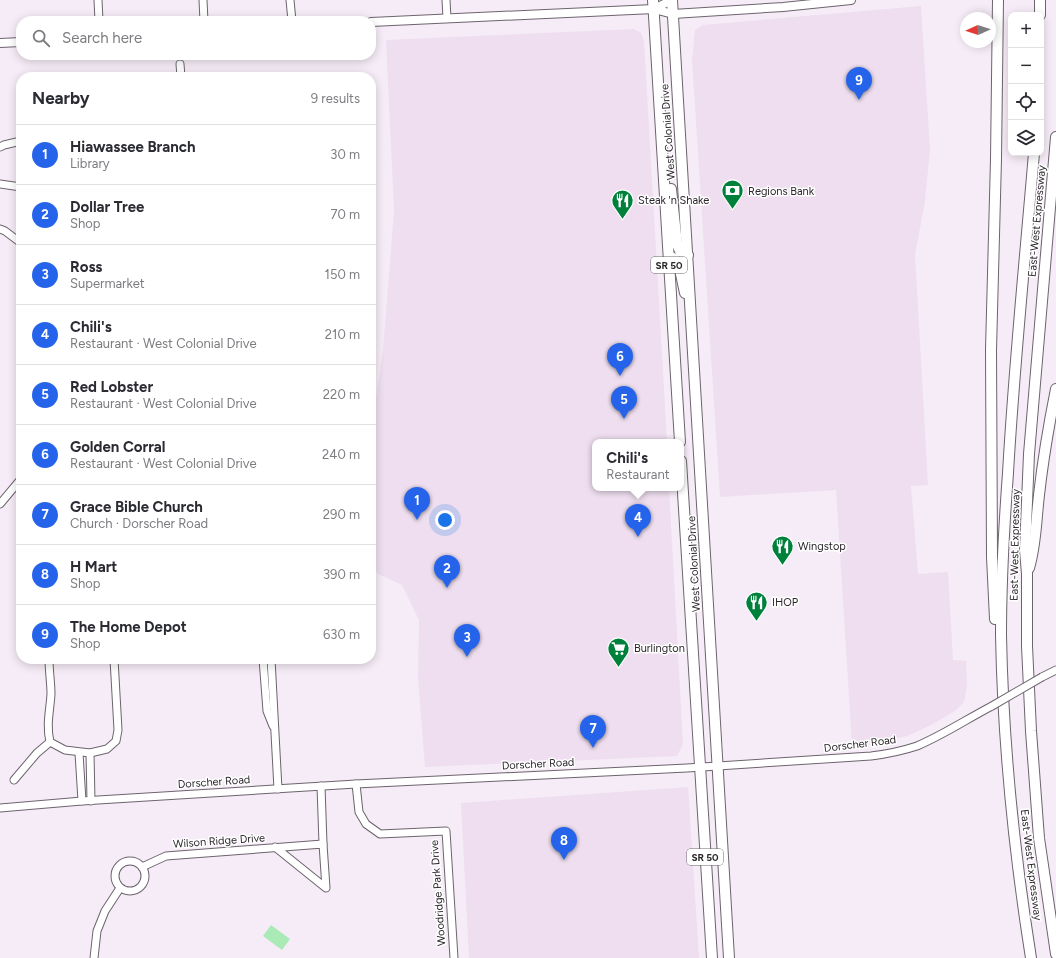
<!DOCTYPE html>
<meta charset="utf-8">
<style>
body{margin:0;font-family:Figtree,sans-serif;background:#f2f2f3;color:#2b2b33}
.controls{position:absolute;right:12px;top:12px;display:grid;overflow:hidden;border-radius:8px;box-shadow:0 2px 10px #0003}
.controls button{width:36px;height:36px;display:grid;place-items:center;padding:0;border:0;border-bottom:1px solid #e1e1e2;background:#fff;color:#2b2b33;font:20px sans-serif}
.compass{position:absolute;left:960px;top:12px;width:36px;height:36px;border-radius:50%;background:#fff;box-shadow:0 2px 10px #0003;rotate:267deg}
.you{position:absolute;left:445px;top:520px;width:14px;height:14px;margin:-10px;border:3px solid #fff;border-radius:50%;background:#1a73e8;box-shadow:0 0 0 6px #1a73e833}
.badge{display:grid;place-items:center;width:26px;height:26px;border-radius:50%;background:#2563eb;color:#fff;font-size:13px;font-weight:700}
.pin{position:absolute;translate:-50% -33px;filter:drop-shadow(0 1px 2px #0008)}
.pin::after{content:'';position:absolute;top:21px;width:14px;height:12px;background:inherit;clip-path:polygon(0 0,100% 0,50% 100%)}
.popup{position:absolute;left:592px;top:439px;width:92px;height:52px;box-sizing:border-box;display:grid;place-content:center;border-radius:8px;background:#fff;filter:drop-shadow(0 1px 3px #0005);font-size:13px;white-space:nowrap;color:#7c7c81}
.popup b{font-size:15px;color:#2b2b33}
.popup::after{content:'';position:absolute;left:50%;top:100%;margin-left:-8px;border:8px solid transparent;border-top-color:#fff}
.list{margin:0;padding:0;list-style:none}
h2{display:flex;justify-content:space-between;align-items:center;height:52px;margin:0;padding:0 16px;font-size:17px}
h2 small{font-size:13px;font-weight:400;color:#7c7c81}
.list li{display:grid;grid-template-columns:26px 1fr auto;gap:12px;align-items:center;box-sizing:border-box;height:60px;padding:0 16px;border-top:1px solid #e1e1e2}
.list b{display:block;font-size:15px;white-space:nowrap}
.list p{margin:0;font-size:13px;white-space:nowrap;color:#7c7c81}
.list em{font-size:13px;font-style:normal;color:#7c7c81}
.icon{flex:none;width:22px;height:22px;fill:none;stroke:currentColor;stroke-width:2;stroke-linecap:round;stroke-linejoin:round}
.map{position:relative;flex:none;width:1056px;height:958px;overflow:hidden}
.search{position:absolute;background:#fff;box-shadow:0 2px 10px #0003;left:16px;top:16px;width:360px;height:44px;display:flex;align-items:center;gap:10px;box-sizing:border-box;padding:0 14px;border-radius:16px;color:#7c7c81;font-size:15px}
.panel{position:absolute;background:#fff;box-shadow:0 2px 10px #0003;left:16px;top:72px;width:360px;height:592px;border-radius:16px}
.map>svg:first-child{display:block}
.built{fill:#eedeef}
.green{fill:#a9eab7}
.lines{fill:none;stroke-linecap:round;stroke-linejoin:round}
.minor-casing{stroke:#6c646d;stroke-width:9}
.major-casing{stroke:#6c646d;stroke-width:10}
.highway-casing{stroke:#6c646d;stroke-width:12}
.minor{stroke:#fff;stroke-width:7}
.major{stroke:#fff;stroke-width:8}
.highway{stroke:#fff;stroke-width:10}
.minor-bridge-casing{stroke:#6c646d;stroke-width:9;stroke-linecap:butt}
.minor-bridge{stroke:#fff;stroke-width:7}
.labels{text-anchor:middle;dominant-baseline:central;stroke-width:3;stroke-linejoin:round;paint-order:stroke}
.shield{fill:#fff;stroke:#6a676a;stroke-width:1}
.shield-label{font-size:10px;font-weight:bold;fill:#2a262a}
.street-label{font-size:11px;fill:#2a262a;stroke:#fff}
.poi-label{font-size:11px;fill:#2a262a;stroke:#fff;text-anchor:start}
</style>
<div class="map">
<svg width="1056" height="958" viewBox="0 0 1056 958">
<rect width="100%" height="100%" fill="#f6ecf7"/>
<!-- built -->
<g class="built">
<polygon points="921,6 930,149 925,201 915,255 928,485 911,486 918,574 948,572 953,660 966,661 967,685 964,702 955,711 931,725 907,736 879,742 852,745 836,490 720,497 692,60 695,30 703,25"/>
<polygon points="634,29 641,33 644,41 667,442 595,442 595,488 669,488 683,744 677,756 425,767 418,678 419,620 402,585 378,574 371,563 371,433 383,350 394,211 386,40"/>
<polygon points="688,787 699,958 469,958 461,803"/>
</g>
<!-- green -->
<polygon class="green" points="271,925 290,939 282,950 263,936"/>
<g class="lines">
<defs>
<g id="minor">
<polyline points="98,0 99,21"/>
<polyline points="203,0 204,21"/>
<polyline points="290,0 292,21"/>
<polyline points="446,0 447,18"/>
<polyline points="180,64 181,77"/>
<polyline points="0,147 4,145 21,141"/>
<polyline points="0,184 21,187"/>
<polyline points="0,229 5,231 21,243"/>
<polyline points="0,504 21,479"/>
<path d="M 49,659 C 49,671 51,683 51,694 C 50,711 46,724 50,742 L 65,750 L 90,753 L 107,749 L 116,741 L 118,730 L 114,659"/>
<polyline points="263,659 267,711 273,726"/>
<polyline points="271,659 278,789"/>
<polyline points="1042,677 1056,670"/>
<polyline points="79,753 82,801"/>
<polyline points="90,753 91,801"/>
<polyline points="14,780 37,753 50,742"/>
<polyline points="356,784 359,812 366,824 380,834 446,831 454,958"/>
<polyline points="321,786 323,844"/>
<path d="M 0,808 L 82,801 L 356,784 L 687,768 L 871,756 C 887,754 902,751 917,746 C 943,735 967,719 992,706"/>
<circle cx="130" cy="876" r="15"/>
<polyline points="142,867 166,856 323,844 326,888 275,847"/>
<polyline points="94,958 97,931 105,911 120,888"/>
</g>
<g id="major">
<polyline points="654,9 672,0"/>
<polyline points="371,22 654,9 673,14 783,7 851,0"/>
<polyline points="0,43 21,42"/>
</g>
<g id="highway">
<polyline points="653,0 680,442"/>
<polyline points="672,0 729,958"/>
<polyline points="1040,15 1040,0"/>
<polyline points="1056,137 1029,454 1025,550 1027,574 1027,646 1031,731 1039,838 1056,954"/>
<polyline points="671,189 677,244 680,251 688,255"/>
<polyline points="669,256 675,259 679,265 685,293"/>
<polyline points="681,461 712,958"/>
<path d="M 1029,568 C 1036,545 1036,520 1039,495 C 1043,459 1049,424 1056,389"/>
<polyline points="995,619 992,557 991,350 996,159 998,0"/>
<path d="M 1031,958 C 1014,851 1003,743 1001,635 C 1001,581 1004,527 1008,473 C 1014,366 1025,260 1034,153"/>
</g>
</defs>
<!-- minor casing -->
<use href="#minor" class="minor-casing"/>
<!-- major casing -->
<use href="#major" class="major-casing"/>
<!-- highway casing -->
<use href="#highway" class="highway-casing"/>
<!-- minor -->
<use href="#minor" class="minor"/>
<!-- major -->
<use href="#major" class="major"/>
<!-- highway -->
<use href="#highway" class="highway"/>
<defs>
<polyline id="minor-bridge" points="992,706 1042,677"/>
</defs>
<!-- minor-bridge casing -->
<use href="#minor-bridge" class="minor-bridge-casing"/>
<!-- minor-bridge -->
<use href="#minor-bridge" class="minor-bridge"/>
</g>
<!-- icons -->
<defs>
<symbol id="bank-pin" viewBox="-11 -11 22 30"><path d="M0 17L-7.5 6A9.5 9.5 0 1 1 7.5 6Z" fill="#00813b" stroke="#fff"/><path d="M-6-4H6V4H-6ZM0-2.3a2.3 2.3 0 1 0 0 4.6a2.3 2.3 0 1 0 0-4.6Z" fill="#fff"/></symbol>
<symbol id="restaurant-pin" viewBox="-11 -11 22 30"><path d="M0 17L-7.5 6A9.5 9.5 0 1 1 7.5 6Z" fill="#00813b" stroke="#fff"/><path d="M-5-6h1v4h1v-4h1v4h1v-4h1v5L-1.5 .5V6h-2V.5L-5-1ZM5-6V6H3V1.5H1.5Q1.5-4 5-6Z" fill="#fff"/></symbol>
<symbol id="supermarket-pin" viewBox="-11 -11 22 30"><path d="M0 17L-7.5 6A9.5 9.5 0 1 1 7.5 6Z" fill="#00813b" stroke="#fff"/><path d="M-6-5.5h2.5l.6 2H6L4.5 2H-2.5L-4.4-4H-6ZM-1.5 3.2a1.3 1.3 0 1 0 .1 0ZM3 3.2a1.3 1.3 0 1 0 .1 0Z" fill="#fff"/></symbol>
</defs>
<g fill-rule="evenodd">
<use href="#bank-pin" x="720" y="178" width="25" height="34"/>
<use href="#restaurant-pin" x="610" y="188" width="25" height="34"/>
<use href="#restaurant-pin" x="770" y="534" width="25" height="34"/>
<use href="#restaurant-pin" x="744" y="590" width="25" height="34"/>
<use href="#supermarket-pin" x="606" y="636" width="25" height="34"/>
</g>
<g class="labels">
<!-- shield labels -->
<g class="shield">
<rect x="651" y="257" width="36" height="16" rx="3"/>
<rect x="687" y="849" width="36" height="16" rx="3"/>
</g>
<g class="shield-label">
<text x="669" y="265">SR 50</text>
<text x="705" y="857">SR 50</text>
</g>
<!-- street labels -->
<g class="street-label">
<text transform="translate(668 132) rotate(-94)">West Colonial Drive</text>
<text transform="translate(1037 221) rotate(-85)">East-West Expressway</text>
<text transform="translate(1015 545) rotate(-89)">East-West Expressway</text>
<text transform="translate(694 564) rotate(-93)">West Colonial Drive</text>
<text transform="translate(860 744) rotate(-7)">Dorscher Road</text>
<text transform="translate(538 764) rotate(-3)">Dorscher Road</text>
<text transform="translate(214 782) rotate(-4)">Dorscher Road</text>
<text transform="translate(219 841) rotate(-4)">Wilson Ridge Drive</text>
<text transform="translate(1031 865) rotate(83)">East-West Expressway</text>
<text transform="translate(438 893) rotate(-94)">Woodridge Park Drive</text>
</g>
<!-- poi labels -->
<g class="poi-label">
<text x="748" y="191">Regions Bank</text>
<text x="638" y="200">Steak 'n Shake</text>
<text x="798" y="546">Wingstop</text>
<text x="772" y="602">IHOP</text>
<text x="634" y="648">Burlington</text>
</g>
</g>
</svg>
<div class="controls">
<button>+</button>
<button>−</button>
<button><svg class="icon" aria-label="locate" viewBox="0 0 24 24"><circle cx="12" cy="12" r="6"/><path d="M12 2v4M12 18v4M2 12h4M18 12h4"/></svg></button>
<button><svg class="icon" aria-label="layers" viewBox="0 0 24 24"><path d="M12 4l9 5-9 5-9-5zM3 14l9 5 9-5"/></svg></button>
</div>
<svg class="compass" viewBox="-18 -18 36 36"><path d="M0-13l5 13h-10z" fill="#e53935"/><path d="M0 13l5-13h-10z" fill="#7c7c81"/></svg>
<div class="you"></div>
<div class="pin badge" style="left:417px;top:520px">1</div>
<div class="pin badge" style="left:447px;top:588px">2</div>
<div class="pin badge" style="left:467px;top:657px">3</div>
<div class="pin badge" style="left:638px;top:537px">4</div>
<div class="popup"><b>Chili's</b>Restaurant</div>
<div class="pin badge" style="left:624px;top:419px">5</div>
<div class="pin badge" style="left:620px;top:376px">6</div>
<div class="pin badge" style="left:593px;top:748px">7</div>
<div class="pin badge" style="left:564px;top:860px">8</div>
<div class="pin badge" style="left:859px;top:100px">9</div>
<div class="search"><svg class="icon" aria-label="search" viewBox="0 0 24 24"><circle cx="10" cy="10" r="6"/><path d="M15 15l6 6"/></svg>Search here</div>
<section class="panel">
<h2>Nearby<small>9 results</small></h2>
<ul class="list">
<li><span class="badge">1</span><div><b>Hiawassee Branch</b><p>Library</p></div><em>30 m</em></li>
<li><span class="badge">2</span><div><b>Dollar Tree</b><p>Shop</p></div><em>70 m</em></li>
<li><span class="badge">3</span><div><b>Ross</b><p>Supermarket</p></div><em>150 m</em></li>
<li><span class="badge">4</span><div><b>Chili's</b><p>Restaurant · West Colonial Drive</p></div><em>210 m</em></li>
<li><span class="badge">5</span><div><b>Red Lobster</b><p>Restaurant · West Colonial Drive</p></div><em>220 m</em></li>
<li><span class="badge">6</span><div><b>Golden Corral</b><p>Restaurant · West Colonial Drive</p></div><em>240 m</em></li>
<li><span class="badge">7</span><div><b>Grace Bible Church</b><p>Church · Dorscher Road</p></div><em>290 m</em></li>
<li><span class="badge">8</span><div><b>H Mart</b><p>Shop</p></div><em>390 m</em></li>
<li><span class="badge">9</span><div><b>The Home Depot</b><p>Shop</p></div><em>630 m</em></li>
</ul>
</section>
</div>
